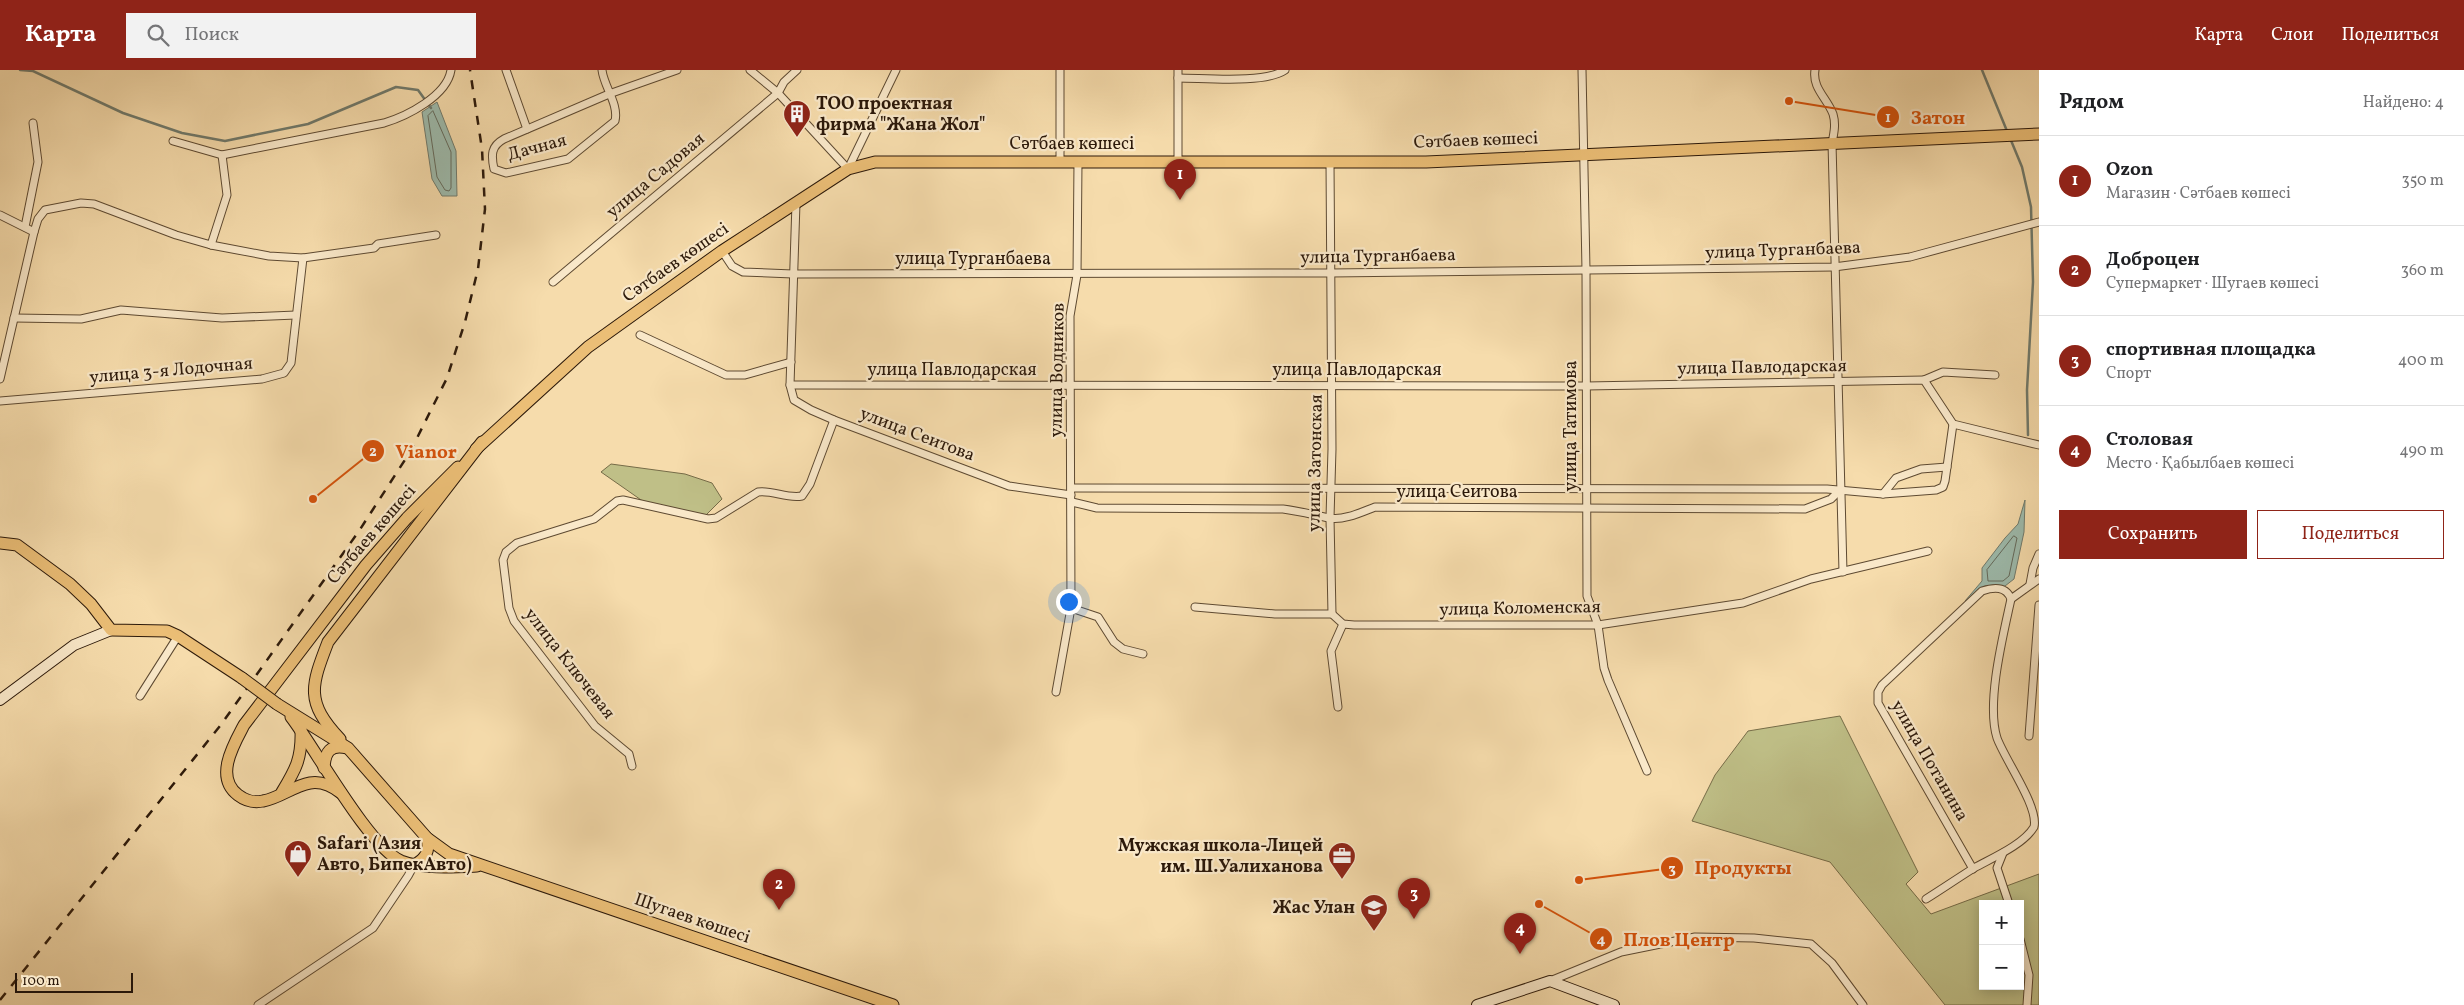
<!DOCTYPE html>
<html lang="ru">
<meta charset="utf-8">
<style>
body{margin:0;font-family:Vollkorn,serif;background:#f2f2f2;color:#202124}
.controls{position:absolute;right:15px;bottom:15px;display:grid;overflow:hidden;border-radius:0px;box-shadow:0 2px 12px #0003}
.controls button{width:45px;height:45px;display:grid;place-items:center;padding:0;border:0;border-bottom:1px solid #e0e0e0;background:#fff;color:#202124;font:25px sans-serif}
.scale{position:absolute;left:15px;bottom:12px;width:118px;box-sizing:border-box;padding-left:5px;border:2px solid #2c190a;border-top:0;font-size:14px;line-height:18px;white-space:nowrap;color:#2c190a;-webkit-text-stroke:4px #f9e8c9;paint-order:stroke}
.you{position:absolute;left:1068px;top:531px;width:18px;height:18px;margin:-12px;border:4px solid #fff;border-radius:50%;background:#1a73e8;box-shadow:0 0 0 8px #1a73e833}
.badge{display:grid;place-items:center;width:32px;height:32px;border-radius:50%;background:#8f2418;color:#fff;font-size:16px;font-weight:700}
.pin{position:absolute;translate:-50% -41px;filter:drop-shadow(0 1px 2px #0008)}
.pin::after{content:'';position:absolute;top:26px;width:18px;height:15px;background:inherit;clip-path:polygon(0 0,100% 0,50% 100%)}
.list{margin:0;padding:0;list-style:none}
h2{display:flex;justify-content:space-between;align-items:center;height:65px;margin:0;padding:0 20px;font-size:21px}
h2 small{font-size:16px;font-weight:400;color:#757577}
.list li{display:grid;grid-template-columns:32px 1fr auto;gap:15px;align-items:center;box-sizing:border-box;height:90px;padding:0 20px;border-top:1px solid #e0e0e0}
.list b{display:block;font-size:19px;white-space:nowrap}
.list p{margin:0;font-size:16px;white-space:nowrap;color:#757577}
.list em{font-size:16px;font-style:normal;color:#757577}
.actions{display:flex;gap:10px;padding:15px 20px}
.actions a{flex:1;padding:11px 0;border:1px solid #8f2418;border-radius:0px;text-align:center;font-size:18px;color:#8f2418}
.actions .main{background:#8f2418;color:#fff}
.icon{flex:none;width:28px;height:28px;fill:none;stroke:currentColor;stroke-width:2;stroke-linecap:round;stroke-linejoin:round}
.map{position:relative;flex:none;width:2039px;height:935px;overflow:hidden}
header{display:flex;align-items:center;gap:30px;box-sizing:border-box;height:70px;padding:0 25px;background:#8f2418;color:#fff}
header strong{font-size:24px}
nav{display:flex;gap:28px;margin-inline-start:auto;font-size:18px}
.search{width:350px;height:45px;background:#f2f2f2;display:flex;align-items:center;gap:12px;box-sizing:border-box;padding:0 18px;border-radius:0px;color:#757577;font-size:19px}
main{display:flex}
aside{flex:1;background:#fff}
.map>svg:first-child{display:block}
.green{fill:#bfbf87;stroke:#766c48;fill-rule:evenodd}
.water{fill:#9dbbad;stroke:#707a6c}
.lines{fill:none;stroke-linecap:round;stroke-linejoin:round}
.shore{stroke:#646a5c;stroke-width:1}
.stream{stroke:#707a6c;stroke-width:2.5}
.minor-casing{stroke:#5e4a32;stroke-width:9}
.secondary-casing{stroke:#2c190a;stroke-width:12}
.primary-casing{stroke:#2c190a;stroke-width:13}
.trunk-casing{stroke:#2c190a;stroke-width:13}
.minor{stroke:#f9e8c9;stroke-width:7}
.secondary{stroke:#f9e8c9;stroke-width:10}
.primary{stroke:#ebbe76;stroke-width:11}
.trunk{stroke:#ebbe76;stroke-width:11}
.rail{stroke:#2c190a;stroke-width:2.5;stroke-dasharray:9 9;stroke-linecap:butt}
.trunk-bridge-casing{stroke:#2c190a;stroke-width:13;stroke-linecap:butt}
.trunk-bridge{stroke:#ebbe76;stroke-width:11}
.labels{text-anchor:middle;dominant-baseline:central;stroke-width:4.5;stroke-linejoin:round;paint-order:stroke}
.poi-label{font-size:18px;font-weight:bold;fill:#2c190a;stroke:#f9e8c9;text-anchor:start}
.street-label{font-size:18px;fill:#2c190a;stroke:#f9e8c9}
.leader{fill:none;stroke:#d5530c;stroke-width:2}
.callout-dot{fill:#d5530c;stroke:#f9e8c9;stroke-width:2}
.mark-label{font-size:15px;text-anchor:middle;font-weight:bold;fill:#fff}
.callout-label{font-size:19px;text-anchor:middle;font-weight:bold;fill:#d5530c;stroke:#f9e8c9;stroke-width:4.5;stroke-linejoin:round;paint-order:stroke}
</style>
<header>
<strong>Карта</strong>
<div class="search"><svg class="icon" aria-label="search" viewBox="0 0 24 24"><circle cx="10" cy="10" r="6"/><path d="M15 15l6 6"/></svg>Поиск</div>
<nav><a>Карта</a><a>Слои</a><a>Поделиться</a></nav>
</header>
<main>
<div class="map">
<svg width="2039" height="935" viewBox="0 0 2039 935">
<rect width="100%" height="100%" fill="#f6dcac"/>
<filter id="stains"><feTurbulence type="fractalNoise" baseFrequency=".004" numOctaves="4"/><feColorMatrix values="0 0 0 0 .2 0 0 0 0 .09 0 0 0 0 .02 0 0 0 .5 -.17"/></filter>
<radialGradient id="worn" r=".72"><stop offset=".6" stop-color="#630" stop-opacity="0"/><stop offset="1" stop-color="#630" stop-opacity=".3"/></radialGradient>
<!-- green -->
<g class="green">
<polygon points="611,394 685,404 712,413 722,429 704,447 644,432 601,402"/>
<path d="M 1840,646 L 1918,802 L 1906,814 L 1931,844 L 2039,804 L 2039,935 L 1945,935 L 1830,792 L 1692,751 L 1715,705 L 1748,661 ZM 1983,834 L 2020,834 L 2020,916 L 1983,916 Z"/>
</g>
<!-- water -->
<g class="water">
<polygon points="437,32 456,81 457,126 442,126 432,109 422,42"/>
<polygon points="2025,430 2024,462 2014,509 2005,516 1985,516 1965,531 1982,511 1982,498 2005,468 2018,454"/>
</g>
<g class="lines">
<!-- shore -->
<g class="shore">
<polygon points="433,41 451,82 451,118 449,121 445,120 437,107 428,46"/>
<polygon points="2014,466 2017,468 2009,506 2003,511 1988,511 1987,500"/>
</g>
<!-- stream -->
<g class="stream">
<polyline points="20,0 33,1 123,43 182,63 225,71 308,54 396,17 418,20 431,38"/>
<polyline points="1982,0 2007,61"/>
<polyline points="2010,68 2022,97 2031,137 2033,212 2027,320 2028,365"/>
</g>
<defs>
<g id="minor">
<polyline points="506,0 527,59"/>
<path d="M 602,0 C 604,17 619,34 615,51 L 568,89 L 506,103 L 494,99 C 491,85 491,76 504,69 L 609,24 L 677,0"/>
<polyline points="750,0 778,23 848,99 896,0"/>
<polyline points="1582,0 1586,200 1587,526 1598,555 1604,598 1608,610 1647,701"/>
<path d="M 1815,0 C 1812,18 1827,28 1833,44 C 1836,54 1834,63 1832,73 L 1843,502"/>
<path d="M 1178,8 C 1205,8 1264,14 1285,0"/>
<path d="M 173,71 L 222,85 L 384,53 C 407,46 447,26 451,0"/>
<polyline points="1060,92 1060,0"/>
<polyline points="1178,92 1178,0"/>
<polyline points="1330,92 1332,379 1330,448 1332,544"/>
<polyline points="796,133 790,315 794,330 811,340 834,350 1009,416 1071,425"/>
<polyline points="0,145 34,162 38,149 45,140 81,133 94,134 176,165 211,175 269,186 303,188 374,178 378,174 436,165"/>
<polyline points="25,157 38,92 33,53"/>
<polyline points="211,175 227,125 222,85"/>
<polyline points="722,181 732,196 743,202 793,204 1331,203 1834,197 1910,187 2039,152"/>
<polyline points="553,212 778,23 784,12 797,0"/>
<polyline points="14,248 81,249 121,240 222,248 296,245"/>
<polyline points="640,265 726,305 745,305 791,292"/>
<polyline points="0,309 34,162"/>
<polyline points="1924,310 1943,302 1995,305"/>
<polyline points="790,315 1586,316 1924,310 1953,354 2039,375"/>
<polyline points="0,331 262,309 284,303 291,293 303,188"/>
<polyline points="1072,418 1827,419 1883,424 1936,420 1943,417 1945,411 1953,354"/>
<polyline points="1883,424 1896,408 1921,399 1947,397"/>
<path d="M 1072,432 L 1097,438 L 1283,439 C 1299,441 1314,445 1329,448 C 1343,451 1362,442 1375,437 L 1805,439 L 1831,429 L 1840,420"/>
<polyline points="2030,514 2033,498 2039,484"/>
<polyline points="1195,537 1275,544 1332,544 1343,554 1354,555 1598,555 1743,533 1811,509 1928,481"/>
<polyline points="1071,538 1098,547 1114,572 1123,579 1143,584"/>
<polyline points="1056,622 1071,538 1070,246 1077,205 1078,92"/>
<polyline points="140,626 178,566"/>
<polyline points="1338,637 1331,581 1343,554"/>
<polyline points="2029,666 2039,535"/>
<path d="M 632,696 L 629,684 L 595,656 L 514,551 L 509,538 L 503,490 L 506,482 L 517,473 L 594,449 L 617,431 L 623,430 L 708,449 L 716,448 L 758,422 C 773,420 787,429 802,426 L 810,414 L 834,350"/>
<polyline points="2003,783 1997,798 2009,834"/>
<path d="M 1973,799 L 1878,633 L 1878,622 L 1882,615 L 1982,521 C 1994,517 2006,516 2011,529 L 2039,509"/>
<path d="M 1926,829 C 1942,819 1958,808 1974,798 C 1992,788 2023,775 2034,757 C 2039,737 2005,690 1997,668 C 1986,633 2003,566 2011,529"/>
<polyline points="2020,869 2029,905 2027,935"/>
<polyline points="1550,911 1621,882 1695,867 1754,868 1811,874 1832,893 1863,935"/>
<polyline points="258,935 373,858 408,806 414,795"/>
</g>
<g id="secondary">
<polyline points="0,630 74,575 111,560"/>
<polyline points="1477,935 1550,911 1614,935"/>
</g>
<g id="primary">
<polyline points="476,379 588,277 722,181 848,99 875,92 1426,92 2039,64"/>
<path d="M 282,722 C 296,699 302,688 301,660"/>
<path d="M 341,723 C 332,716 322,711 310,713 C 293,716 280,728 263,731 C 253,733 246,731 238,725 C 214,707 234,674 244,655 L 366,495 L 407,448 L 458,397"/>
</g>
<g id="trunk">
<polyline points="0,473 17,475 70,514 91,534 111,560 167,561 178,566 242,608"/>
<polyline points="277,634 348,678 427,768 449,784 893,935"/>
<path d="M 291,647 C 315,678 369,777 401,791 C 421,799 455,797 477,796"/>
<path d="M 340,669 C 305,632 311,616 328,572 L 482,372"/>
<path d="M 324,698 C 325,682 330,674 347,678"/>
<path d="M 414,795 C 426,789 430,781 427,768"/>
</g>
</defs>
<!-- minor casing -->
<use href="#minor" class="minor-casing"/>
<!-- secondary casing -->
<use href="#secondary" class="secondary-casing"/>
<!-- primary casing -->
<use href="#primary" class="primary-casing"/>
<!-- trunk casing -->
<use href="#trunk" class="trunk-casing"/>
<!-- minor -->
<use href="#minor" class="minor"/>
<!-- secondary -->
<use href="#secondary" class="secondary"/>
<!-- primary -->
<use href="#primary" class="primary"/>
<!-- trunk -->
<use href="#trunk" class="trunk"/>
<!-- rail -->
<polyline class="rail" points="0,930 220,656 359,461 410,382 447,308 465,252 478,199 485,139 482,79 470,0"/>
<defs>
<polyline id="trunk-bridge" points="242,608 277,634"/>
</defs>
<!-- trunk-bridge casing -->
<use href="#trunk-bridge" class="trunk-bridge-casing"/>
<!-- trunk-bridge -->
<use href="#trunk-bridge" class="trunk-bridge"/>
</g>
<!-- icons -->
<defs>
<symbol id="building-pin" viewBox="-11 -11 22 30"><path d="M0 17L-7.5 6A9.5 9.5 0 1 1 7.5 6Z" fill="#8f2418" stroke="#f9e8c9"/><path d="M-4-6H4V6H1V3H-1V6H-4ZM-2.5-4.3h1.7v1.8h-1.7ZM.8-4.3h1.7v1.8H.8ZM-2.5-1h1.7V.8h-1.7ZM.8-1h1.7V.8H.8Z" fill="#fff"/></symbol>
<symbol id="shop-pin" viewBox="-11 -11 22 30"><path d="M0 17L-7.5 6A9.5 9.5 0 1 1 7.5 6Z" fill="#8f2418" stroke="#f9e8c9"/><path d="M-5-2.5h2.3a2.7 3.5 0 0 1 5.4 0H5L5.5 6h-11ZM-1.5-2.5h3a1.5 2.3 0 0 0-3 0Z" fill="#fff"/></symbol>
<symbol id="office-pin" viewBox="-11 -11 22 30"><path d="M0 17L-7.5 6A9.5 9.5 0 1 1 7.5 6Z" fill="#8f2418" stroke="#f9e8c9"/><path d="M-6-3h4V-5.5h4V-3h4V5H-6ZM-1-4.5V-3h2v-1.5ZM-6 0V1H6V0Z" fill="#fff"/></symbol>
<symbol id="school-pin" viewBox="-11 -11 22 30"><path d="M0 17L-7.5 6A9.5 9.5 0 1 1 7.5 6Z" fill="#8f2418" stroke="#f9e8c9"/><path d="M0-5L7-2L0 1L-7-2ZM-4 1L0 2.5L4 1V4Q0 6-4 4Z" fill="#fff"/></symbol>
</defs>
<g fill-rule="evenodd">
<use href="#building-pin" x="781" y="28" width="32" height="43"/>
<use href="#shop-pin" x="282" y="768" width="32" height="43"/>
<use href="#office-pin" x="1326" y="770" width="32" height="43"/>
<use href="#school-pin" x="1358" y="822" width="32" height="43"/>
</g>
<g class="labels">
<!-- poi labels -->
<g class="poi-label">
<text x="816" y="34">ТОО проектная<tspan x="816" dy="21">фирма "Жана Жол"</tspan></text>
<text x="317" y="774">Safari (Азия<tspan x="317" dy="21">Авто, БипекАвто)</tspan></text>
<text x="1323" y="776" text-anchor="end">Мужская школа-Лицей<tspan x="1323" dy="21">им. Ш.Уалиханова</tspan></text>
<text x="1355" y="838" text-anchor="end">Жас Улан</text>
</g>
<!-- street labels -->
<g class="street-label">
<text transform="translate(1476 71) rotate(-2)">Сәтбаев көшесі</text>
<text x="1072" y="74">Сәтбаев көшесі</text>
<text transform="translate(537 78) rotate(-15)">Дачная</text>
<text transform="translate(656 106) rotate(-40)">улица Садовая</text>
<text transform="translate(1783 181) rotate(-2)">улица Турганбаева</text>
<text transform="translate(1378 187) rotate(-1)">улица Турганбаева</text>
<text x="973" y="189">улица Турганбаева</text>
<text transform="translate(676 193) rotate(-35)">Сәтбаев көшесі</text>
<text transform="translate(1762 298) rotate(-1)">улица Павлодарская</text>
<text x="952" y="300">улица Павлодарская</text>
<text transform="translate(1058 300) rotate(-89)">улица Водников</text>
<text x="1357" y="300">улица Павлодарская</text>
<text transform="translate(171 301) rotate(-5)">улица 3-я Лодочная</text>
<text transform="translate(1571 356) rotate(-90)">улица Татимова</text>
<text transform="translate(917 365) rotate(21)">улица Сеитова</text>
<text transform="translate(1316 393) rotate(-89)">улица Затонская</text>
<text x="1457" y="422">улица Сеитова</text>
<text transform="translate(372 465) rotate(-49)">Сәтбаев көшесі</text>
<text transform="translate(1520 539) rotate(-1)">улица Коломенская</text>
<text transform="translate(569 594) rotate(52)">улица Ключевая</text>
<text transform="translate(1929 691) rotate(60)">улица Потанина</text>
<text transform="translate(692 849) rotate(19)">Шугаев көшесі</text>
</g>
</g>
<!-- callouts -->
<path class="leader" d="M1789 31L1888 47M313 429L373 381M1579 810L1672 798M1539 834L1601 869"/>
<g class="callout-dot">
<circle cx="1789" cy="31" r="5"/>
<circle cx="313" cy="429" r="5"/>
<circle cx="1579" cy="810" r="5"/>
<circle cx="1539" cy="834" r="5"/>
<circle cx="1888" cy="47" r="12"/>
<circle cx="373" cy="381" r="12"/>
<circle cx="1672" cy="798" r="12"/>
<circle cx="1601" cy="869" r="12"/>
</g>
<g class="mark-label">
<text x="1888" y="52">1</text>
<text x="373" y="386">2</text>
<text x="1672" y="803">3</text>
<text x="1601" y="874">4</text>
</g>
<g class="callout-label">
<text x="1938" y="54">Затон</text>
<text x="426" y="388">Vianor</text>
<text x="1743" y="804">Продукты</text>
<text x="1679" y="876">Плов Центр</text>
</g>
<rect width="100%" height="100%" filter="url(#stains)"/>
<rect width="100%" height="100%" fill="url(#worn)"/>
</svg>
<div class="controls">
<button>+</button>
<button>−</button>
</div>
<div class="scale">100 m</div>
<div class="you"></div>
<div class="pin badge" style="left:1180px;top:130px">1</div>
<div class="pin badge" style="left:779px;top:840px">2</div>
<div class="pin badge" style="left:1414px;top:849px">3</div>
<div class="pin badge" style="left:1520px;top:884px">4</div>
</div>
<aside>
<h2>Рядом<small>Найдено: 4</small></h2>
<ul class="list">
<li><span class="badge">1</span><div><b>Ozon</b><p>Магазин · Сәтбаев көшесі</p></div><em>350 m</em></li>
<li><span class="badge">2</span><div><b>Доброцен</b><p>Супермаркет · Шугаев көшесі</p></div><em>360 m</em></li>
<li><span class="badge">3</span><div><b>спортивная площадка</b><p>Спорт</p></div><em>400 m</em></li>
<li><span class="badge">4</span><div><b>Столовая</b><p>Место · Қабылбаев көшесі</p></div><em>490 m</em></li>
</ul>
<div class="actions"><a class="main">Сохранить</a><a>Поделиться</a></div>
</aside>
</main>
